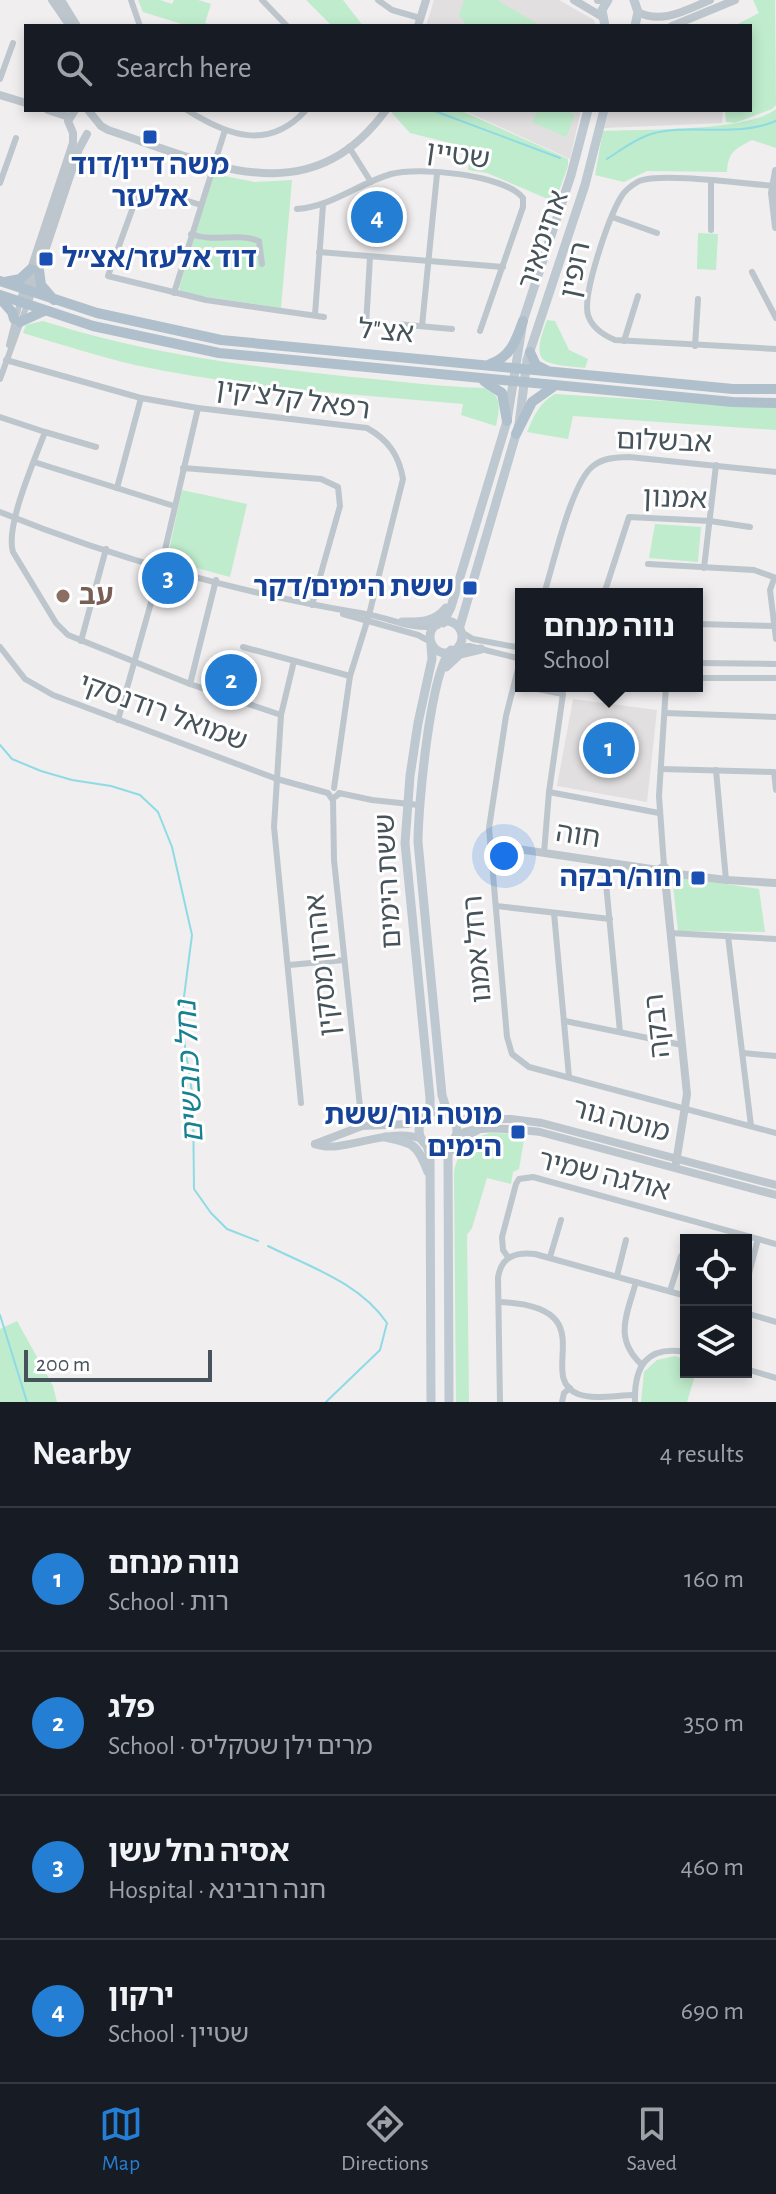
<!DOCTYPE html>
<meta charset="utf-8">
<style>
body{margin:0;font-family:"Alegreya Sans","Noto Sans Hebrew",sans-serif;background:#20242c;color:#f1f3f6}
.controls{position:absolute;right:24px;bottom:24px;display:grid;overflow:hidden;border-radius:0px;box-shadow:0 4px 12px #0003}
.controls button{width:72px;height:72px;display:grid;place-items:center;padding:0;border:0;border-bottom:2px solid #363941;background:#171b24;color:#f1f3f6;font:40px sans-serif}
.scale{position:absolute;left:24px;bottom:20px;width:188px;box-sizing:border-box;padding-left:8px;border:4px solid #47535a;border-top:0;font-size:22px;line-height:28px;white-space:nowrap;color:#47535a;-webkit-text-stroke:6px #fff;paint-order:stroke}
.you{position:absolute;left:504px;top:856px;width:28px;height:28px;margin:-20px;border:6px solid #fff;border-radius:50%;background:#1a73e8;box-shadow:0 0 0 12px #1a73e833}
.badge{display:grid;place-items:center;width:52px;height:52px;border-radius:50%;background:#247fd4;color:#fff;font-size:26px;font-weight:700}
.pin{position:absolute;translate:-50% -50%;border:4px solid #fff;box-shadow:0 2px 8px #0006}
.popup{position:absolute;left:515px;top:588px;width:188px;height:104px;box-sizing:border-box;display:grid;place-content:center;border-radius:0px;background:#171b24;filter:drop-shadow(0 2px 6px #0005);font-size:26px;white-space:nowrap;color:#9ea1a6}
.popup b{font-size:30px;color:#f1f3f6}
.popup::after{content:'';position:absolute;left:50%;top:100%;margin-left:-16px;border:16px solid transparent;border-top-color:#171b24}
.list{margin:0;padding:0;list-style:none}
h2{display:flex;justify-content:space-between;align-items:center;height:104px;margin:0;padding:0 32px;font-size:34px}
h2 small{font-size:26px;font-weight:400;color:#9ea1a6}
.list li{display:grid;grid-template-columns:52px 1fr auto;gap:24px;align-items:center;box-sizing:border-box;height:144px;padding:0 32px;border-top:2px solid #363941}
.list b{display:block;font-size:30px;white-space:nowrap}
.list p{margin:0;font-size:26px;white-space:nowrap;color:#9ea1a6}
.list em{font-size:26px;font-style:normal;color:#9ea1a6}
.icon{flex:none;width:44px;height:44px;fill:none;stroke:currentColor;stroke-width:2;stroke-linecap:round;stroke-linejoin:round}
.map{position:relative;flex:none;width:776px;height:1402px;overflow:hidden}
.search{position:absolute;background:#171b24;box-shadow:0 4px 12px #0003;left:24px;right:24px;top:24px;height:88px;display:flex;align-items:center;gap:20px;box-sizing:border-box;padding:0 28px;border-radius:0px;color:#9ea1a6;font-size:30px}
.sheet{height:680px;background:#171b24}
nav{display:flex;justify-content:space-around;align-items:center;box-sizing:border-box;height:112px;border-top:2px solid #363941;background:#171b24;font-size:22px;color:#9ea1a6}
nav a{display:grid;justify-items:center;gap:4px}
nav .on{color:#247fd4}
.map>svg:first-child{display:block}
.education{fill:#e1dfdf}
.green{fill:#bfeccc}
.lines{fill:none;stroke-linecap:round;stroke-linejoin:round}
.stream{stroke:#8edbe6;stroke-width:2}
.minor{stroke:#bdc6cc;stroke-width:6}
.tertiary{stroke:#bdc6cc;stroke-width:8}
.secondary{stroke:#bdc8d1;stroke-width:9}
.primary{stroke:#afbfcb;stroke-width:10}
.transit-dot{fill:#1a4fb4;stroke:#fff;stroke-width:3}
.education-dot{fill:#8d6e63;stroke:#fff;stroke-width:3}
.labels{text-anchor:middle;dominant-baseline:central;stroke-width:6;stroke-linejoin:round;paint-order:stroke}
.street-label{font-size:28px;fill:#47535a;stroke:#fff}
.transit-label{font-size:28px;font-weight:bold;fill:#164399;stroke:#fff;text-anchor:end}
.education-label{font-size:28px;font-weight:bold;fill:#785e54;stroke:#fff;text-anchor:start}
.water-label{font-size:30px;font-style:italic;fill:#158191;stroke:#fff}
</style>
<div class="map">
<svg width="776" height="1402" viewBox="0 0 776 1402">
<rect width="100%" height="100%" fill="#f0eeee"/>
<!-- education -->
<g class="education">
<polygon points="434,0 559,0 594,20 596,26 426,26"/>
<polygon points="463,110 581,110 570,159"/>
<polygon points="609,110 723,110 722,123 604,128"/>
<polygon points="573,699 657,710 647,802 557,786"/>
</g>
<!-- green -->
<g class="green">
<polygon points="138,0 160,0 172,4 174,0 198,0 211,4 205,23 213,26 188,26 143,12"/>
<polygon points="306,0 343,0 363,26 332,26"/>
<polygon points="464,0 497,0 541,26 464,26 464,21 459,16"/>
<polygon points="753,0 775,0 776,105 772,109 735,123 726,122 725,110 750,110 750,26 738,24 759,13"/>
<path d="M 776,109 L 776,148 L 752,140 C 735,149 728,152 727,172 L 647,171 L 624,182 L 595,175 L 603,131 C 643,129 748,132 776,109 Z"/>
<polygon points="393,110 460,110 568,159 568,166 555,202 487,173 468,170 470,148 410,133 392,113"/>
<polygon points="538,110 563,110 575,115 566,137 532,122"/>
<polygon points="214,174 255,182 292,180 281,308 182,293 179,288"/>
<polygon points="698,233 718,234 716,270 697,269"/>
<path d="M 547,320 L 555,321 L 569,350 L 588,359 L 585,368 C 544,363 529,367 547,320 Z"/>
<path d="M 43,321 C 147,354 244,366 352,377 C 397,381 442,387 487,388 C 503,398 499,410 496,426 L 461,415 L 463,404 C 353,394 242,388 135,365 C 97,356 60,344 23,333 L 26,325 Z"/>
<path d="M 555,394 L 776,408 L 776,430 L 573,416 L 568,439 L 527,432 C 534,416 539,403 555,394 Z"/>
<polygon points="182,490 247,504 230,577 167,560"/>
<polygon points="655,524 701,527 698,562 649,558"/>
<polygon points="672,876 759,889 765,932 678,931"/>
<path d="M 490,1133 L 525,1134 L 519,1169 L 513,1172 L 511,1184 L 487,1178 L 472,1228 L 467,1235 L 469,1402 L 456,1402 L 454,1173 C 457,1152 469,1139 490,1133 Z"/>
<polygon points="17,1321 53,1386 57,1402 0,1402 0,1329"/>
<polygon points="675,1356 686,1360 686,1372 696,1372 687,1402 641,1402 644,1372 657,1360"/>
</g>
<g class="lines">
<!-- stream -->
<g class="stream">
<polyline points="432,110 560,158"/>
<path d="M 607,159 C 621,150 635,139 651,134 C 692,123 736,138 776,121"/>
<polyline points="0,745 12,759 41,771 72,780 111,786 140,795 158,812 172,847 192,935 181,1020 193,1099 194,1189 211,1213 227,1229 258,1241"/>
<path d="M 268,1246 C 310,1267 360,1283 387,1323 L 380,1350 L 326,1402"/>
<polyline points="0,1315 27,1402"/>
</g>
<!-- minor -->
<g class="minor">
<polyline points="131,0 140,26"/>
<polyline points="262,0 287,26"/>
<polyline points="378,0 392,10 420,18"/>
<polyline points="0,79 13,43"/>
<path d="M 187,110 C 228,136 269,151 306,110"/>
<polyline points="349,147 371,182"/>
<polyline points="0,183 16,138"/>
<path d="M 775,186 C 746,184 663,172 639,181 C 632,185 625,190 621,197 C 609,217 582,294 588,315 C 592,328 603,335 615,340 L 776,349"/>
<polyline points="201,205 152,190 141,191 136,199 108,276 206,300 324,317"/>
<path d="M 297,209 C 333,206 357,184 391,174 C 419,166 505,175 523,198 L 523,207 L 480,331"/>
<polyline points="612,217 657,233"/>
<polyline points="711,230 711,181"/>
<path d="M 191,234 C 214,243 236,232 259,241 L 262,264"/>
<polyline points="319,252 503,267"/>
<polyline points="752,272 776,318"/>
<polyline points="174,293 225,130"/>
<polyline points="315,315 323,205"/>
<polyline points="397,324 452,329"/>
<polyline points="366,326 370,257"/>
<polyline points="422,326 437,174"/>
<polyline points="624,341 638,296"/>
<polyline points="9,345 20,302"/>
<polyline points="695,346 698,299"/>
<path d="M 6,360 L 141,398 L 198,408 L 367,428 C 389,440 399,456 403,479 L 369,615 L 350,676 L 334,788"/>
<polyline points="0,379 27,305"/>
<path d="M 0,417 L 45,432 C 35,459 5,526 13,552 L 56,623 L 68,635 L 190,684 L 281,715"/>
<polyline points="45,432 96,447"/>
<polyline points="34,462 174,506"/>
<polyline points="183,468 321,479 338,487 340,506 312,605"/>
<polyline points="117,488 141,398"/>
<path d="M 0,512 C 115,559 244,594 366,614 C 390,618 414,631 438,626"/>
<polyline points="648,564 754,570 776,578"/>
<polyline points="704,568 716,465"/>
<polyline points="774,579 770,590 776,639"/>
<path d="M 544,594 C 553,566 571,483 593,466 C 603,458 616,457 629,457 L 776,472"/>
<polyline points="604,594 629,517 710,521 750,527"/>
<polyline points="343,614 418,635 429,641"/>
<polyline points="697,624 774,626"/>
<polyline points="463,633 473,639 521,648"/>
<polyline points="81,641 106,549"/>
<polyline points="0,647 25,679 53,695 277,779 328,793 332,799 339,794"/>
<polyline points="243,647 350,676"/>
<polyline points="457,647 469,646 521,659"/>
<polyline points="521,657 506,716 489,828 507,1037 512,1054 529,1067 776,1133"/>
<polyline points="294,661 281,715 274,827 301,1103"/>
<polyline points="697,663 776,664"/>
<polyline points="697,678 776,678"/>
<polyline points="190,684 216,580"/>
<polyline points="522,686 563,694 549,792 544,853"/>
<polyline points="665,713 776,717"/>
<polyline points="118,720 161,567 198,408"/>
<polyline points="661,769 774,772 776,790"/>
<polyline points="716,770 726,880"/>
<polyline points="549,792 659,813"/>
<polyline points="339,793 372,800 419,805"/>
<polyline points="333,799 334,860 362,1126"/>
<polyline points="604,862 620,1032"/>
<polyline points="664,866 659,796 666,686"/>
<polyline points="496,906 610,919"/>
<polyline points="554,913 569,1077"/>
<polyline points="670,933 776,939"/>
<polyline points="728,936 751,1126"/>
<polyline points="289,965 344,960"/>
<polyline points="565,1021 682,1045"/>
<polyline points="743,1053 776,1056"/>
<polyline points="508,1257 503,1250 502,1237 516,1184 519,1179 533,1177 776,1244"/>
<polyline points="550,1257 561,1220"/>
<polyline points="617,1276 626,1240"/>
<path d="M 636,1282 C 627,1315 613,1338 642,1365"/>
<polyline points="746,1285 758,1239"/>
<polyline points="670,1291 681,1256"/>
<path d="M 499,1302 C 608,1306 534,1376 578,1394 C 594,1400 618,1395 635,1395"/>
<polyline points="746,1313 776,1322"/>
<polyline points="746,1369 776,1378"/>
<path d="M 500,1402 L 498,1278 C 501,1256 516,1252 535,1254 L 686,1296"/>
<polyline points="562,1402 564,1393 570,1388"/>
<path d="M 635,1402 C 634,1366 647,1345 686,1352"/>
</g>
<!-- tertiary -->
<g class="tertiary">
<polyline points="52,0 70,26"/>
<polyline points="61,0 77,26"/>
<polyline points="574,0 601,16"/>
<polyline points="598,0 607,0"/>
<path d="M 638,12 C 662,25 688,9 710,0"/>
<polyline points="418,26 426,0"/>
<polyline points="672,26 735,0"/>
<polyline points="0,95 26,103"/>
<polyline points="48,110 69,117"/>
<path d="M 88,110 L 101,126 L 108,130 C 209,163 308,217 386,110"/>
<polyline points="776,171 772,193 776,227"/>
<polyline points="20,302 73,143 73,133 68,121 75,110"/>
<polyline points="27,305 79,149 87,134"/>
<polyline points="491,845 658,870 664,866 670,873"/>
<polyline points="670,873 726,880 776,883"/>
<polyline points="665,878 687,1094 676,1163"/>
<polyline points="453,1119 511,1119 542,1123 776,1185"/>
<path d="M 455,1137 C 473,1123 518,1130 540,1132 L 776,1195"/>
<polyline points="315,1144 362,1126 408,1124 423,1119"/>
<path d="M 315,1144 C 342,1155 386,1126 422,1139"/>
</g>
<!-- secondary -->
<g class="secondary">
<polyline points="634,0 638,12 635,26"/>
<polyline points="605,26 602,10 608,0"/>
<circle cx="446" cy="637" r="16"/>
<path d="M 402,622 C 420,622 434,623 446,608"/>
<polyline points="443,623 451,607 507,421 523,321 571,175 588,110"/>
<polyline points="460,626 519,424 527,360 585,185 604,110"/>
<polyline points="446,667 460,654 481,649"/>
<circle cx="438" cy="1130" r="19"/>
<polyline points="427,1115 430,1107 430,1098 405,843 410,776 418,723 432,659 431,645"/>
<path d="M 448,1115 L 442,1095 L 418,842 C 418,808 430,672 451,650"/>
<path d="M 385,1137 C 413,1142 418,1145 428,1172"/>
<polyline points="427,1145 430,1156 431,1402"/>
<polyline points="454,1150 464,1137 477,1130"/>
<polyline points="449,1402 448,1155 450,1145"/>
</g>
<!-- primary -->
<g class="primary">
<polyline points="39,270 41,285 54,300"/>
<polyline points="0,281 97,313 221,340 733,389 776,389"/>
<polyline points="5,282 20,279 31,269"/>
<polyline points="0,295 93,326 219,353 733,402 776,403"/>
<polyline points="0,298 12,312 14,319"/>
<polyline points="20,322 44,311"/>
<polyline points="530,352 536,365 546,370"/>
<path d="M 490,364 C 511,357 516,340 523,321"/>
<polyline points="484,381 502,393 507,421"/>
<polyline points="516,434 532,402 553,387"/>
</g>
</g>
<!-- markers -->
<g class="transit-dot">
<rect x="142" y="129" width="16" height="16" rx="4"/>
<rect x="38" y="251" width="16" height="16" rx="4"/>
<rect x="462" y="580" width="16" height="16" rx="4"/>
<rect x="690" y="870" width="16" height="16" rx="4"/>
<rect x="510" y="1124" width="16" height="16" rx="4"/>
</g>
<circle class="education-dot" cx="63" cy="596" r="8"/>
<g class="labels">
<!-- street labels -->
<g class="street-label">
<text transform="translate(458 156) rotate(8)">שטיין</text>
<text transform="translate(544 240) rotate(-71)">אחימאיר</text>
<text transform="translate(576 270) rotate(-78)">רופין</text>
<text transform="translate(386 332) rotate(5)">אצ"ל</text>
<text transform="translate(293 400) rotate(8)">רפאל קלצ'קין</text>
<text transform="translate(664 442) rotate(2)">אבשלום</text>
<text transform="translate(675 499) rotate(2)">אמנון</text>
<text transform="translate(163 713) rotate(20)">שמואל רודנסקי</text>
<text transform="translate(578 836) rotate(9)">חוה</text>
<text transform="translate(389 881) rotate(-93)">ששת הימים</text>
<text transform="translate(478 949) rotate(-95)">רחל אמנו</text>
<text transform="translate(323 965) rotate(-96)">אהרון מסקין</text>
<text transform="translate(658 1026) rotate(-96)">רבקה</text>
<text transform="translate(621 1121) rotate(15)">מוטה גור</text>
<text transform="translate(604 1176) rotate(14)">אולגה שמיר</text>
</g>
<!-- transit labels -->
<g class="transit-label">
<text x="150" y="166" text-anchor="middle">משה דיין/דוד<tspan x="150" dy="32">אלעזר</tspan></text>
<text x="62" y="259" text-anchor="start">דוד אלעזר/אצ״ל</text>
<text x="454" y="588">ששת הימים/דקר</text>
<text x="682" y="878">חוה/רבקה</text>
<text x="502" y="1116">מוטה גור/ששת<tspan x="502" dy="32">הימים</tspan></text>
</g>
<!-- education labels -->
<g class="education-label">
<text x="79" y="596">עב</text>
</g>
<!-- water labels -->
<g class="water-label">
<text transform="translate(190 1072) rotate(-93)">נחל כובשים</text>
</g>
</g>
</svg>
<div class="controls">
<button><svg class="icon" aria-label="locate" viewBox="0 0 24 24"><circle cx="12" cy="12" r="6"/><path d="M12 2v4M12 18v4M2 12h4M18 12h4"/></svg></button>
<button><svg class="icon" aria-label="layers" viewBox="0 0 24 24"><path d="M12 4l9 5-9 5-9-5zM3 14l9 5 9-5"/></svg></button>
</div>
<div class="scale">200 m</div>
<div class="you"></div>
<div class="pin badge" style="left:609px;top:748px">1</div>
<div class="popup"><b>נווה מנחם</b>School</div>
<div class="pin badge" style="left:231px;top:680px">2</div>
<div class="pin badge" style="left:168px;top:578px">3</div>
<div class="pin badge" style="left:377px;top:217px">4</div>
<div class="search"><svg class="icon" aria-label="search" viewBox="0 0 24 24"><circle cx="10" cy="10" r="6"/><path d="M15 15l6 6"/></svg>Search here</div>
</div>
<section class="sheet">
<h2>Nearby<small>4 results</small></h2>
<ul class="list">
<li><span class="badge">1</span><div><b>נווה מנחם</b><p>School · רות</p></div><em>160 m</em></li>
<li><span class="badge">2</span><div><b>פלג</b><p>School · מרים ילן שטקליס</p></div><em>350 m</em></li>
<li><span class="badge">3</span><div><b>אסיה נחל עשן</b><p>Hospital · חנה רובינא</p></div><em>460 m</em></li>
<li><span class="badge">4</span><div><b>ירקון</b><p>School · שטיין</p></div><em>690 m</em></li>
</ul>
</section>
<nav>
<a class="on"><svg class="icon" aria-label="map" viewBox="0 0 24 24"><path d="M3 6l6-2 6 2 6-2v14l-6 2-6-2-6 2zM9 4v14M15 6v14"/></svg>Map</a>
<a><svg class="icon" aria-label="directions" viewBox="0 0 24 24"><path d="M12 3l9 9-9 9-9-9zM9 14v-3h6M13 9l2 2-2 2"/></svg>Directions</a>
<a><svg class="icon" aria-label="saved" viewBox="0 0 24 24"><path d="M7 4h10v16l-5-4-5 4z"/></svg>Saved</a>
</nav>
